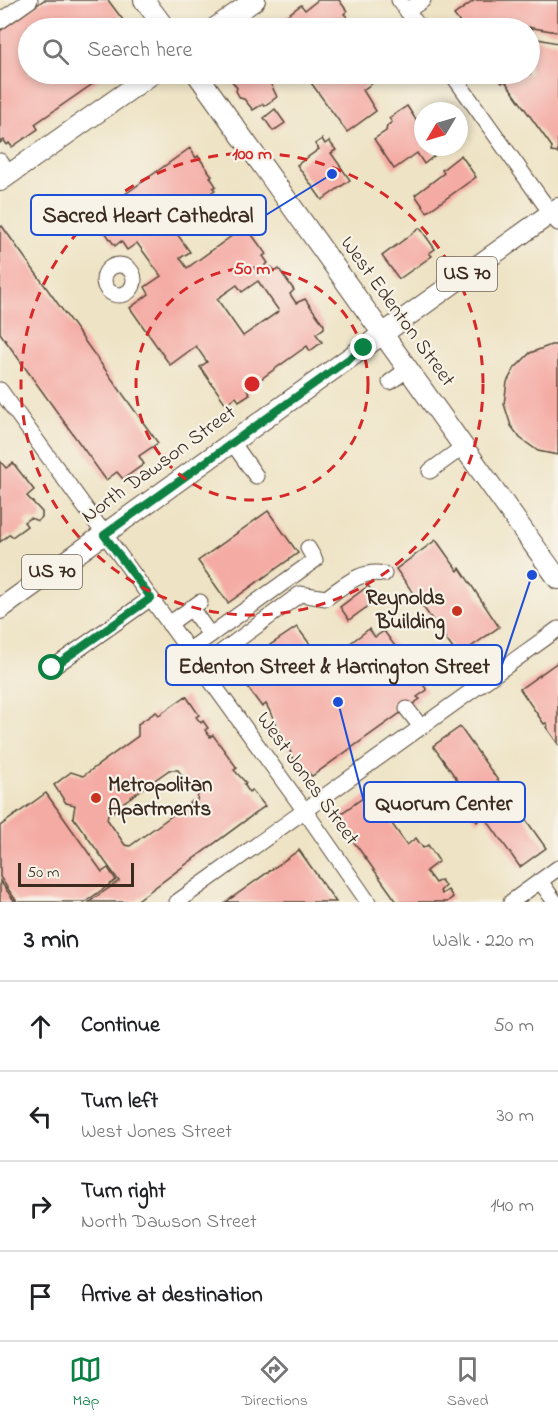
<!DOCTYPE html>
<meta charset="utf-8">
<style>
body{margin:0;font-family:"Indie Flower",sans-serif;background:#f6f6f6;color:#202124}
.compass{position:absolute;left:414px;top:102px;width:54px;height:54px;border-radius:50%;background:#fff;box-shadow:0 3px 9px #0003;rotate:232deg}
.scale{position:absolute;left:18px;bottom:15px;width:116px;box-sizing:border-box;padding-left:6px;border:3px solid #3b2a1e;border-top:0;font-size:16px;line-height:21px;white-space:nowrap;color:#3b2a1e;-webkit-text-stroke:4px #f7f3e8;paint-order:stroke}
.stop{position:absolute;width:18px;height:18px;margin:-14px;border:4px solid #0b8043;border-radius:50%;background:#fff}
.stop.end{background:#0b8043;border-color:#fff;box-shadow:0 2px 6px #0008}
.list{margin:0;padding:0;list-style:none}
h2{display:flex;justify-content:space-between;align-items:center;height:78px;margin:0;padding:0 24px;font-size:26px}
h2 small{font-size:20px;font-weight:400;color:#757577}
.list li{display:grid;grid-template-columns:39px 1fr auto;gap:18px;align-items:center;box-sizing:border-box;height:90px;padding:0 24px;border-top:2px solid #e0e0e0}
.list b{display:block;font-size:22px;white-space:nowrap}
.list p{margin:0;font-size:20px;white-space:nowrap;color:#757577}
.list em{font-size:20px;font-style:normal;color:#757577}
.icon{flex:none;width:33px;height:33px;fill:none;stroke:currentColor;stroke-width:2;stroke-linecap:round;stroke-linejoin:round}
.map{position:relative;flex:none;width:558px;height:902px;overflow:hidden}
.search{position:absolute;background:#fff;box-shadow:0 3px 9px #0003;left:18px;right:18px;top:18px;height:66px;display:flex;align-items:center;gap:15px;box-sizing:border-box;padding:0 21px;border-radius:33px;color:#757577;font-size:22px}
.sheet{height:438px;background:#fff}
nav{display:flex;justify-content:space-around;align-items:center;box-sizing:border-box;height:84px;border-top:2px solid #e0e0e0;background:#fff;font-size:16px;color:#757577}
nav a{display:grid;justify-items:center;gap:3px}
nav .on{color:#0b8043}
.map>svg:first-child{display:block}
.building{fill:#f4aba4;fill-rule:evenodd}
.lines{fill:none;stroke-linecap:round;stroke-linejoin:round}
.minor-casing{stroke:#564637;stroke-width:17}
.major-casing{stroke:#564637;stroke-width:22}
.minor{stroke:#fff;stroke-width:15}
.major{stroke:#fff;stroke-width:20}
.route{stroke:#0b8043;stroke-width:8}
.ring{fill:none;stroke:#d62828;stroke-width:3;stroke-dasharray:10 8}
.poi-dot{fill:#c8321e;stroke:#f7f3e8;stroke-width:2}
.labels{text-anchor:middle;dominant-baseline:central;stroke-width:4.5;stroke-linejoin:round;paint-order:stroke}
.shield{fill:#f7f3e8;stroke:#73665b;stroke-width:1.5}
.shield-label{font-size:20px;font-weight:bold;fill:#3b2a1e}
.street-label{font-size:21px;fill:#3b2a1e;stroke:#f7f3e8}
.poi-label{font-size:21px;font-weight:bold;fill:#3b2a1e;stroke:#f7f3e8;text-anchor:end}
.centre{fill:#d62828;stroke:#f7f3e8;stroke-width:3}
.ring-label{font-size:18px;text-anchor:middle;font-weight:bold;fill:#d62828;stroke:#f7f3e8;stroke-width:4.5;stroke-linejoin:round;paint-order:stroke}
.leader{fill:none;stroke:#1d4ed8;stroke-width:2}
.callout-dot{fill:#1d4ed8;stroke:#f7f3e8;stroke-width:2}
.callout{fill:#f7f3e8;stroke:#1d4ed8;stroke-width:2}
.callout-label{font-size:22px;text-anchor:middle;font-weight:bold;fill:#3b2a1e}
</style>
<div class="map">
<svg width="558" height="902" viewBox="0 0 558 902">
<rect width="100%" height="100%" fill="#f7f3e8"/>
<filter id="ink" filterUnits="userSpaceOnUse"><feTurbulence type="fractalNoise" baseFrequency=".0167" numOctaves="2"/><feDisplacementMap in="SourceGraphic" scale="12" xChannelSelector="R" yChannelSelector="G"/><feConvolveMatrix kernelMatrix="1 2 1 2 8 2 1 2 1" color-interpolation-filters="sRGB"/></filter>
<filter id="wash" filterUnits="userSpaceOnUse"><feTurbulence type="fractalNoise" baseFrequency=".008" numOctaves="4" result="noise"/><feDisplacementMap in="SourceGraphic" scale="24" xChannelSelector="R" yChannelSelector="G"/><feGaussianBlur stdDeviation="1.35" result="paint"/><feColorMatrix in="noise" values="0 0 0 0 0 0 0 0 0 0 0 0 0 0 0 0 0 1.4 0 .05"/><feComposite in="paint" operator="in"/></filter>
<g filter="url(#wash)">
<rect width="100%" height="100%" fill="#eee3c5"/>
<g id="blocks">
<!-- building -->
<g class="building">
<polygon points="44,0 108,0 129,28 28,28 28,74 107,74 35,124 38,129 12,147 9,143 7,145 4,140 0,143 0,31"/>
<polygon points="318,0 339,0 347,11 344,14 348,18 333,28 279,28 289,22 285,17 301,5 305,10"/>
<polygon points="475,0 558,0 558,32 527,27 524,28 464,28 454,15"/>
<polygon points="530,28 538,39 558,43 558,153 551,152 552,147 505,81 502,83 494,74 530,74"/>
<polygon points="227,74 266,74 277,97 264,106 263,104 253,110 244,99 240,98 236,91 237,88"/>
<polygon points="309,74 385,74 363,90 376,111 347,132 306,76"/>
<polygon points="407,106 416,120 422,116 423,117 423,147 435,147 431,151 434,156 424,164 417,153 394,169 374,139 386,131 387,126 392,122 389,118"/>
<polygon points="275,109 285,123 273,131 264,118"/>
<polygon points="322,139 325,144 329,141 336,150 331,153 350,180 322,200 297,165 319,149 315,144"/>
<path d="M 190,148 L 196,158 L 198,156 L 212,176 L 210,177 L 216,186 L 213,188 L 215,190 L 159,228 L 161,231 L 170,224 L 190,252 L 180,258 L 187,268 L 243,228 L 247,234 L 250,232 L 266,254 L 263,256 L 268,263 L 265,265 L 268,269 L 271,267 L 276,271 L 279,269 L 294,290 L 290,294 L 296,303 L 305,299 L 324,325 L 324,328 L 316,334 L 322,342 L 310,351 L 307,346 L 247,389 L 250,394 L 239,401 L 236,397 L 226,404 L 200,367 L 207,362 L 196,346 L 170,365 L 130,308 L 149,294 L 145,287 L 161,276 L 137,243 L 127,250 L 121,241 L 115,246 L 100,225 L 107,221 L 100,212 ZM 258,281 L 279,311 L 243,336 L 217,299 L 237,285 L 242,292 Z"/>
<polygon points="461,155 476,177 427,212 415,195 444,173 442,170"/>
<polygon points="2,226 158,443 139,456 144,464 123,479 117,472 106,480 0,333 0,228"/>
<polygon points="420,228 435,249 429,253 432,256 399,279 382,256"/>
<polygon points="551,345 558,345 558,455 538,451 520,438 511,426 504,404 507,382 514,369 530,353"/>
<polygon points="0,461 6,468 13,463 34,490 27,496 42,512 42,517 38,521 30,518 24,522 27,526 12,537 10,534 0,542"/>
<polygon points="268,511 298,553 228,603 198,561"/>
<polygon points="436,540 458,571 460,568 499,627 458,656 396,569"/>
<polygon points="368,586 378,599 349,620 340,607"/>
<polygon points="297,627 324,663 369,629 375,637 384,631 427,690 417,697 420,699 312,776 295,761 266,704 262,707 234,669"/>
<polygon points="558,662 558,744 546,727 548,726 546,723 544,724 520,689"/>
<path d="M 186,696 L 199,715 L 196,717 L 201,723 L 203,721 L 208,728 L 205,730 L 210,737 L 213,735 L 237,768 L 234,770 L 246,783 L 244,784 L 249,792 L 252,790 L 265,806 L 135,902 L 89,902 L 119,881 L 73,817 L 75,805 L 66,803 L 54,785 L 71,772 L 83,776 L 138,736 L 138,724 L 156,712 L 159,715 ZM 169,770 L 178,770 L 193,791 L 196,790 L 198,793 L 197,801 L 194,804 L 192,801 L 130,846 L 125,845 L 107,819 L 108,814 L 117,809 L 125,803 L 124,802 Z"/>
<polygon points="460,727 546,848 520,867 484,816 477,822 469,810 476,806 433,746"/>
<polygon points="46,793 102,872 108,868 116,880 85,902 17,902 0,877 0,826"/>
<polygon points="370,793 407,845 416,838 423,848 428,845 439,861 426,871 435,883 441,880 445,886 440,891 442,894 448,890 453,897 447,902 397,902 336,817"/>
<polygon points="299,850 336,902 226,902"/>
<polygon points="0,881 15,902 0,902"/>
</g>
</g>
</g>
<g filter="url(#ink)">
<use href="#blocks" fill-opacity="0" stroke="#564637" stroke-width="1.5"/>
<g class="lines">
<defs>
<g id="minor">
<polyline points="399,0 420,28"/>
<polyline points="407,11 423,0"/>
<polyline points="0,21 30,0"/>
<polyline points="452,74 558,223"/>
<polyline points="0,161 10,175"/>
<circle cx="119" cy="280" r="15"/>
<polyline points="390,382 408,369"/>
<polyline points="0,390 305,811 368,902"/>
<polyline points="232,442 256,476"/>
<polyline points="430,471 463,447"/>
<polyline points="191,608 210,635"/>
<polyline points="169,624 200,602"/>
<polyline points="188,651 315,560 308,548"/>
<path d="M 201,667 L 300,594 L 326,598 C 344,586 361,569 384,574"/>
<polyline points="52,668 151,598"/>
<polyline points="407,709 421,727"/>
<polyline points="540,881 555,902"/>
<polyline points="177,902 558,629"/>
<polyline points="511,902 558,868"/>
</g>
<g id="major">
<polyline points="144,0 165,28"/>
<polyline points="215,28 255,0"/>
<polyline points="197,74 558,579"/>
<polyline points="0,181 152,74"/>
<polyline points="0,609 558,208"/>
</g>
</defs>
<!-- minor casing -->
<use href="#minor" class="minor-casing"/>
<!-- major casing -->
<use href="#major" class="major-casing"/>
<!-- minor -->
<use href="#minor" class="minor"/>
<!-- major -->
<use href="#major" class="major"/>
</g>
</g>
<g class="lines" filter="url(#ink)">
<!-- route -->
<polyline class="route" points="52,668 151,598 104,535 364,348"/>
</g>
<!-- distance rings -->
<g class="ring">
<circle cx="252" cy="384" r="116"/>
<circle cx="252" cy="384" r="231"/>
</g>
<!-- markers -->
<g class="poi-dot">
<circle cx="457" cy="611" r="6"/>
<circle cx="96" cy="798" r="6"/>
</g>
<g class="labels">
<!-- shield labels -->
<g class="shield">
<rect x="437" y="257" width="60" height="34" rx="4.5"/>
<rect x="22" y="555" width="60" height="34" rx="4.5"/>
</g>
<g class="shield-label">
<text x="467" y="274">US 70</text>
<text x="52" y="572">US 70</text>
</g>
<!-- street labels -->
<g class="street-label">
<text transform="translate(397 312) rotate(54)">West Edenton Street</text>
<text transform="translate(159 465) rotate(-36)">North Dawson Street</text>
<text transform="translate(307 779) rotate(54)">West Jones Street</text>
</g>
<!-- poi labels -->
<g class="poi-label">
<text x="445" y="599">Reynolds<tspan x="445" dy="24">Building</tspan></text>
<text x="108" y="786" text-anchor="start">Metropolitan<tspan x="108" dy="24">Apartments</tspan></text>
</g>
</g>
<circle cx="252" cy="384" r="9" class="centre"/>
<g class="ring-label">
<text x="252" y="159">100 m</text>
<text x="252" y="274">50 m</text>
</g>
<!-- callouts -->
<path class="leader" d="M332 174L266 215M532 575L502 665M338 702L364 802"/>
<g class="callout-dot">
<circle cx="332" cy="174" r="6"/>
<circle cx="532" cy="575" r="6"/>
<circle cx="338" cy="702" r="6"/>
</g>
<g class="callout">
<rect x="31" y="195" width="235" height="40" rx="6"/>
<rect x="166" y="645" width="336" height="40" rx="6"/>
<rect x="364" y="782" width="161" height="40" rx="6"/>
</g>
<g class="callout-label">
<text x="148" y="222">Sacred Heart Cathedral</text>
<text x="334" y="673">Edenton Street &amp; Harrington Street</text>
<text x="444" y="810">Quorum Center</text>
</g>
</svg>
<svg class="compass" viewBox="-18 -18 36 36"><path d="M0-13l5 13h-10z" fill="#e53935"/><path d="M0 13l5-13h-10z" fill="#757577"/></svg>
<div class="scale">50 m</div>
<div class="stop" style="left:52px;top:668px"></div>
<div class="stop end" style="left:364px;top:348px"></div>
<div class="search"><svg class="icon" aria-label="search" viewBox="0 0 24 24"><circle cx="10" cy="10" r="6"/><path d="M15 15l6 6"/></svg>Search here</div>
</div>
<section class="sheet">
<h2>3 min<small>Walk · 220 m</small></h2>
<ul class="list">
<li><svg class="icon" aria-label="ahead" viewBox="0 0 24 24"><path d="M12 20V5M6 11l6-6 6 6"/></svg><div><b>Continue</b></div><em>50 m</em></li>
<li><svg class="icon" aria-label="left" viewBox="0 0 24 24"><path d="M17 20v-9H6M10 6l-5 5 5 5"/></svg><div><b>Turn left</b><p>West Jones Street</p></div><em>30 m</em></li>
<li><svg class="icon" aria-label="right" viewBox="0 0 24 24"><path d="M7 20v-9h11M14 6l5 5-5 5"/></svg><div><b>Turn right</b><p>North Dawson Street</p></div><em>140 m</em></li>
<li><svg class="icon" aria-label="arrive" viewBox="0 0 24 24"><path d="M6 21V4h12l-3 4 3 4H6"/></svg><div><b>Arrive at destination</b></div></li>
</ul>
</section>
<nav>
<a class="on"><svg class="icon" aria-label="map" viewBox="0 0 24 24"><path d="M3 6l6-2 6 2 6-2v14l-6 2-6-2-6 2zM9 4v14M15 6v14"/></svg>Map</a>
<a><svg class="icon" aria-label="directions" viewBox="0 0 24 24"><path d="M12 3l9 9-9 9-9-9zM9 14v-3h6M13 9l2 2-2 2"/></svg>Directions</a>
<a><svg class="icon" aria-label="saved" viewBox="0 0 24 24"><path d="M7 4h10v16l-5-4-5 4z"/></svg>Saved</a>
</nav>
